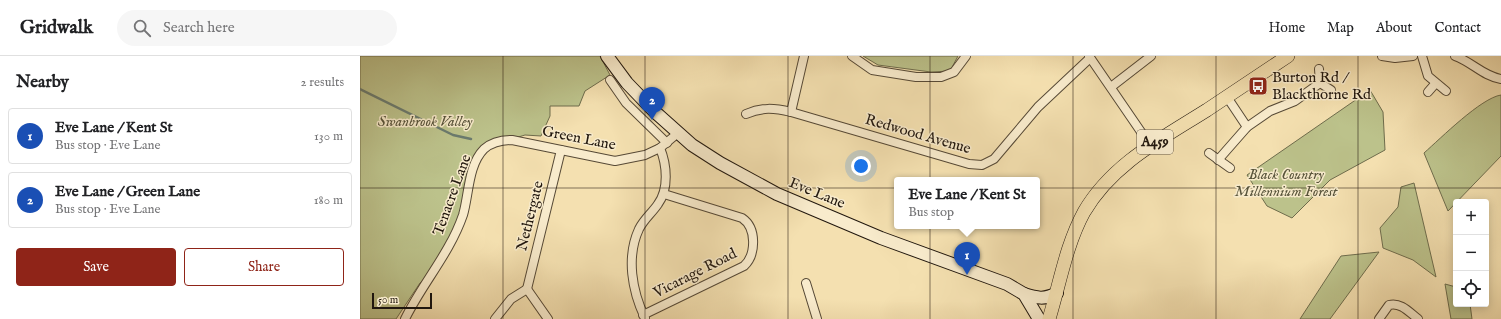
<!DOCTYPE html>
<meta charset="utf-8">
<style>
body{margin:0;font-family:"IM FELL English",serif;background:#f6f6f6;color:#202124}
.controls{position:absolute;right:12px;bottom:12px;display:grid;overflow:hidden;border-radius:4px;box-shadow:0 2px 10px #0003}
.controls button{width:36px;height:36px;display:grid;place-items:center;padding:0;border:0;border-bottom:1px solid #e0e0e0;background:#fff;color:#202124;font:20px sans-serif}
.scale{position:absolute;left:12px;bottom:10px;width:60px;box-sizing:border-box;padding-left:4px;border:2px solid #21170e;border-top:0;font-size:11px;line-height:14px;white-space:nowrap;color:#21170e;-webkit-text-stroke:3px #f8ebcc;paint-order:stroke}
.you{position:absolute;left:501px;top:110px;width:14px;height:14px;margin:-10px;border:3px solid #fff;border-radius:50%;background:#1a73e8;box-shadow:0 0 0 6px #1a73e833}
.badge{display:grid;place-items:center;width:26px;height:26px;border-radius:50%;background:#8f2418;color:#fff;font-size:13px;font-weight:700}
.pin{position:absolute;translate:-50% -33px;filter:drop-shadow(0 1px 2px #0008)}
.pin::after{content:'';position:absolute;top:21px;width:14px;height:12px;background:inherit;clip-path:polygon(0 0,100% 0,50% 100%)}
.popup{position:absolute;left:534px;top:121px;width:146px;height:52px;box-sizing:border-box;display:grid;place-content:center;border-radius:4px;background:#fff;filter:drop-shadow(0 1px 3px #0005);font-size:13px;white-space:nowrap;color:#757577}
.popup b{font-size:15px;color:#202124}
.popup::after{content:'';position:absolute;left:50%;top:100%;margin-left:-8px;border:8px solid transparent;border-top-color:#fff}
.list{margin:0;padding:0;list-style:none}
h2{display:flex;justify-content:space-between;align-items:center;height:52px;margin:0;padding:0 16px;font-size:17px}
h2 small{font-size:13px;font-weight:400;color:#757577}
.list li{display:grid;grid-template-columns:26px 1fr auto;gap:12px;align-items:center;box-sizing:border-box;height:56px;margin:0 8px 8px;padding:0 8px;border:1px solid #e0e0e0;border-radius:4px}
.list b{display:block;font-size:15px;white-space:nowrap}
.list p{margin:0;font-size:13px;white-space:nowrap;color:#757577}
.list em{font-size:13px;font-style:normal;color:#757577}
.actions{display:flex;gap:8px;padding:12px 16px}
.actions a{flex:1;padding:9px 0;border:1px solid #8f2418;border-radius:4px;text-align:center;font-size:14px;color:#8f2418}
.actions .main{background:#8f2418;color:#fff}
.icon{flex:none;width:22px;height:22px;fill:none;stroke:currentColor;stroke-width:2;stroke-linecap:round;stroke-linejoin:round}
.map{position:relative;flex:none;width:1141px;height:263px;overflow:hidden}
header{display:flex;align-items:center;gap:24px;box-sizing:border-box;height:56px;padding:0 20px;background:#fff;border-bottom:1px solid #e0e0e0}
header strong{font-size:19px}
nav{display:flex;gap:22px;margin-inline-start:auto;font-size:14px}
.search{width:280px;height:36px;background:#f6f6f6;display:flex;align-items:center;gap:10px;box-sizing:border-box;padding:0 14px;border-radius:22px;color:#757577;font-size:15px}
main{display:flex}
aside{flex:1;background:#fff}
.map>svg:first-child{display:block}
.green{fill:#bcc28b;stroke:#6e6c4c}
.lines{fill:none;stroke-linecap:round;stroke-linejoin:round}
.stream{stroke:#6b7b6f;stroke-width:2.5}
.street-casing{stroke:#564936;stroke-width:10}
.secondary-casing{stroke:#21170e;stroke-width:14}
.primary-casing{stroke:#21170e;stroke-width:14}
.street{stroke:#f8ebcc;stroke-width:8}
.secondary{stroke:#f8ebcc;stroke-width:12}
.primary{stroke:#f4e0b0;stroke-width:13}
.grid{fill:none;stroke:#21170e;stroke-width:1;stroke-opacity:0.55}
.labels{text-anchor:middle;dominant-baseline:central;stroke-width:3;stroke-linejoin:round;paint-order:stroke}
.shield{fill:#f8ebcc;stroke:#625747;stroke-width:1}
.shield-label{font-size:14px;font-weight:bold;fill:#21170e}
.poi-label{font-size:15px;fill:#21170e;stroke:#f8ebcc;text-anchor:start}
.park-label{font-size:15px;font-style:italic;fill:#57533a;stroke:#f8ebcc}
.street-label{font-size:15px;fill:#21170e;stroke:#f8ebcc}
</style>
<header>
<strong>Gridwalk</strong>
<div class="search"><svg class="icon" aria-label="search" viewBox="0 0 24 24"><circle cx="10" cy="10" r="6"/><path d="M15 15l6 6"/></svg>Search here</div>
<nav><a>Home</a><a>Map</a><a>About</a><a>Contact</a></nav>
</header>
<main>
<aside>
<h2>Nearby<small>2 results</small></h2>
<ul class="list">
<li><span class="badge" style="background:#1a4fb4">1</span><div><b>Eve Lane / Kent St</b><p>Bus stop · Eve Lane</p></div><em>130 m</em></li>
<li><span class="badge" style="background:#1a4fb4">2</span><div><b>Eve Lane / Green Lane</b><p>Bus stop · Eve Lane</p></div><em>180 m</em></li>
</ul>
<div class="actions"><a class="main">Save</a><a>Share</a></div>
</aside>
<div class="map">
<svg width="1141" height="263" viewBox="0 0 1141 263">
<rect width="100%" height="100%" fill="#f4e0b0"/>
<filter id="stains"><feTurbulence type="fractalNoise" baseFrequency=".005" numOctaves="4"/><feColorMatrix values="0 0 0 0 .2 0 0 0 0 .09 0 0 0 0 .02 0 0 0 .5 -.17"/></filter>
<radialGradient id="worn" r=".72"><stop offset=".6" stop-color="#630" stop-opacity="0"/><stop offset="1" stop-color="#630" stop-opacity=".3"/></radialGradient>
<!-- green -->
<g class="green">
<polygon points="0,0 240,0 250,19 225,35 219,50 190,50 190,60 181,80 165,79 132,89 119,101 103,160 73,215 60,227 36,263 0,263"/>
<polygon points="503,0 598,0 590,15 571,16 518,9"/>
<polygon points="1010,34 1023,56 1025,94 970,124 932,162 907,150 887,119"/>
<path d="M 1141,39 L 1141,100 L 1088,155 L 1064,97 C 1081,82 1121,42 1141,39 Z"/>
<polygon points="1054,127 1076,221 1053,204 1023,192 1020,172 1038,151 1041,131"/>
<polygon points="1019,196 970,263 940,263 981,200"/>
<polygon points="1085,228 1096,231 1096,248 1110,248 1112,263 1091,263"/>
</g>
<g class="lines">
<!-- stream -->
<polyline class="stream" points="0,33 93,79 111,83"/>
<defs>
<g id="street">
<polyline points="492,0 512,14 556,21 581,21 594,16 606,0"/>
<polyline points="729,0 790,89"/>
<polyline points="1022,0 1035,2 1053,0"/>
<polyline points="1062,0 1068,20 1086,35"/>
<path d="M 1095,0 C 1112,6 1123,20 1141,23"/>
<polyline points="959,13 960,27 971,34"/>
<polyline points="250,24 266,47 307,87"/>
<polyline points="751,31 791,0"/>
<polyline points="1068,36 1075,28"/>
<polyline points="867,41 887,71"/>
<polyline points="431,56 444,0"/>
<path d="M 386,58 C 402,51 414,52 431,56 L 609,108 L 622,109 L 634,103 L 678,51 L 730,2"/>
<polyline points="849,97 870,112"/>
<polyline points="858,104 887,71 910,55 935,45 960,27"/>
<polyline points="446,227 457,263"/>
<polyline points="167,233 201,94"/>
<polyline points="167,233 188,263"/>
<path d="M 283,259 L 384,210 C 396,199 397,172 382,162 L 304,138"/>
<path d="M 285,262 C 272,235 266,201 279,173 C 284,163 292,157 298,148 C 309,133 307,109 300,92"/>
<path d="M 45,263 C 62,228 90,197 103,159 C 109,139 108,109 124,93 C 132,86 143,84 152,84 L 255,105 L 285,99 L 300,92 L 318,77"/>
<polyline points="135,263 151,243 167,233"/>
<path d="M 1019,263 L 1029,249 C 1041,246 1049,256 1058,263"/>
</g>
<g id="secondary">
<polyline points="247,0 267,27 295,56 332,89 360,107 417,138 521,182 647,228 664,238 679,263"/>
<path d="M 664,238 C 677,242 684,244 697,237"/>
</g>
<path id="primary" d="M 689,263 C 700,227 706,189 724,156 C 752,108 801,83 847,54 C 874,36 901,18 928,0"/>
</defs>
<!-- street casing -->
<use href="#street" class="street-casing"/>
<!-- secondary casing -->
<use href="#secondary" class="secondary-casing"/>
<!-- primary casing -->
<use href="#primary" class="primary-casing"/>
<!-- street -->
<use href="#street" class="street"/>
<!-- secondary -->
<use href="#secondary" class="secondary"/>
<!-- primary -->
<use href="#primary" class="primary"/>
</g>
<!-- grid -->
<path class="grid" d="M 143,0 L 143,263M 285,0 L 285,263M 428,0 L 428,263M 570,0 L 570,263M 713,0 L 713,263M 856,0 L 856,263M 998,0 L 998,263M 0,132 L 1141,132"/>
<!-- icons -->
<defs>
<symbol id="bus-square" viewBox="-11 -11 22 22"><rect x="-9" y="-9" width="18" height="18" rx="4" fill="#8f2418" stroke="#f8ebcc"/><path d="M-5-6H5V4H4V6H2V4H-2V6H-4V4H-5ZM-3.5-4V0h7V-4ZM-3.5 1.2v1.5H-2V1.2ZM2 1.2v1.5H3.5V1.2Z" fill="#fff"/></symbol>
</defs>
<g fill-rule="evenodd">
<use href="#bus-square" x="887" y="19" width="22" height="22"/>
</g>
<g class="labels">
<!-- shield labels -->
<rect class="shield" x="777" y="74" width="36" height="24" rx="3"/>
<g class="shield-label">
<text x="795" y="86">A459</text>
</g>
<!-- poi labels -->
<g class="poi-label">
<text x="912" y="21">Burton Rd /<tspan x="912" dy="17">Blackthorne Rd</tspan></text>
</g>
<!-- park labels -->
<g class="park-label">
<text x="65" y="65">Swanbrook Valley</text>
<text x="926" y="118">Black Country<tspan x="926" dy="17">Millennium Forest</tspan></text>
</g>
<!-- street labels -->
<g class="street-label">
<text transform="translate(558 78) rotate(16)">Redwood Avenue</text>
<text transform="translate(219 82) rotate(11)">Green Lane</text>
<text transform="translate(457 137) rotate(22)">Eve Lane</text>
<text transform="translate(92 139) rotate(-70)">Tenacre Lane</text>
<text transform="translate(170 160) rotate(-76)">Nethergate</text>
<text transform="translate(335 217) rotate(-27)">Vicarage Road</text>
</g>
</g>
<rect width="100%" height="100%" filter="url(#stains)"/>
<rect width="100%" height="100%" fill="url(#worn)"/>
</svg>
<div class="controls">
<button>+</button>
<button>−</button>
<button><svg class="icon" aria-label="locate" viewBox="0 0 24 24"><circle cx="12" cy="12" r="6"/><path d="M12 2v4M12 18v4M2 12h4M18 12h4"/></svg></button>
</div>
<div class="scale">50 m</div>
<div class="you"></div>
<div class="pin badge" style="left:607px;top:219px;background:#1a4fb4">1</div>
<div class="popup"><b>Eve Lane / Kent St</b>Bus stop</div>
<div class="pin badge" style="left:292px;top:64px;background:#1a4fb4">2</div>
</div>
</main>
